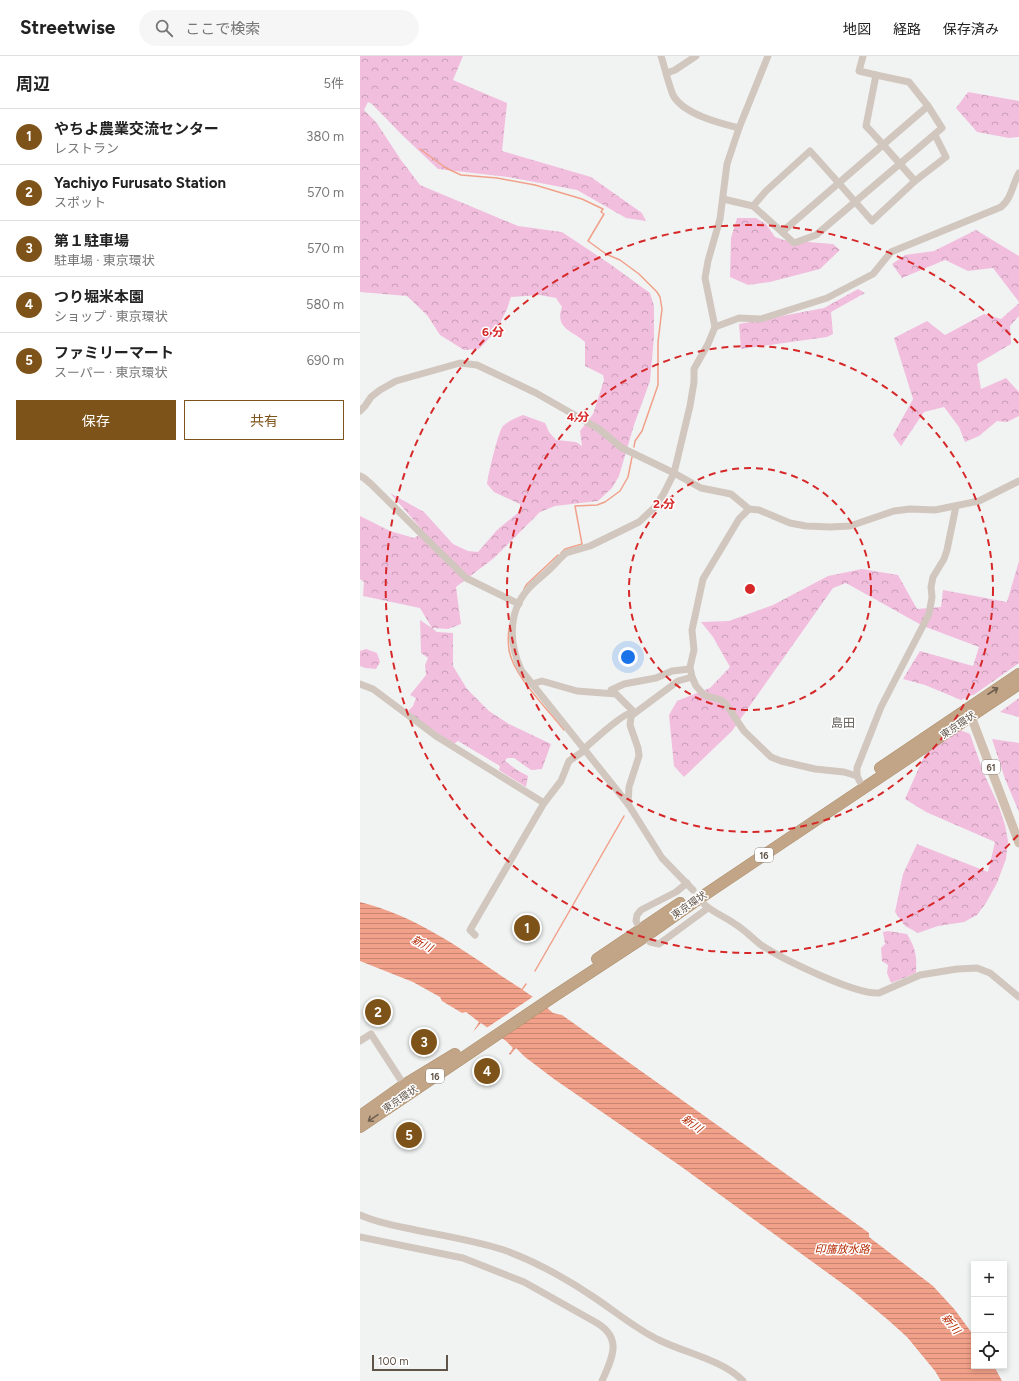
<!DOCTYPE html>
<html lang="ja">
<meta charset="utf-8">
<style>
body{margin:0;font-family:Figtree,"Noto Sans JP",sans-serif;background:#f6f6f6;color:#222}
.controls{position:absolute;right:12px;bottom:12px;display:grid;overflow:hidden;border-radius:0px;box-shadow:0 2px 6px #0003}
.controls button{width:36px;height:36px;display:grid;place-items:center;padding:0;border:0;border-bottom:1px solid #e0e0e0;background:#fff;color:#222;font:20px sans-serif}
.scale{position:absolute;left:12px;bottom:10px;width:76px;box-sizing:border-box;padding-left:4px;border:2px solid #605347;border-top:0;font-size:11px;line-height:14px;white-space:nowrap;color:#605347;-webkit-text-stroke:3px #fff;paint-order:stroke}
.you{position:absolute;left:268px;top:601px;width:14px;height:14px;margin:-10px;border:3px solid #fff;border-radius:50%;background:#1a73e8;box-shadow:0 0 0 6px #1a73e833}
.badge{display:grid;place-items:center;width:26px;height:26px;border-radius:50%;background:#7e5319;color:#fff;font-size:13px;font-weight:700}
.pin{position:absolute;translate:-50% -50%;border:2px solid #fff;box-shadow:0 1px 4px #0006}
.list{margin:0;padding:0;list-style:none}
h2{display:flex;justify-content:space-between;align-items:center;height:52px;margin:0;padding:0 16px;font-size:17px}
h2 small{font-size:13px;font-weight:400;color:#767676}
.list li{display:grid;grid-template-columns:26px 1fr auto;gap:12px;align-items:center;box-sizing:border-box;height:56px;padding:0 16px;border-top:1px solid #e0e0e0}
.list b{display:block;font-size:15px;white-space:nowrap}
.list p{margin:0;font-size:13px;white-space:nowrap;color:#767676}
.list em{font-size:13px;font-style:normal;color:#767676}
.actions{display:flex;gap:8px;padding:12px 16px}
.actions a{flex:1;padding:9px 0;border:1px solid #7e5319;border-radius:0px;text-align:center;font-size:14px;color:#7e5319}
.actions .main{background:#7e5319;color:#fff}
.icon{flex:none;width:22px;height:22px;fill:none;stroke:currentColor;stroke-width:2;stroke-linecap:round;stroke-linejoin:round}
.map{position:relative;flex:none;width:659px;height:1325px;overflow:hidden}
header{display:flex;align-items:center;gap:24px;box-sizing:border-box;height:56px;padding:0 20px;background:#fff;border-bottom:1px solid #e0e0e0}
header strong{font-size:19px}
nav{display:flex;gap:22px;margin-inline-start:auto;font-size:14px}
.search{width:280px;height:36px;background:#f6f6f6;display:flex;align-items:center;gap:10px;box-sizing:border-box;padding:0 14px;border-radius:22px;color:#767676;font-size:15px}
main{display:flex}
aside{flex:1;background:#fff}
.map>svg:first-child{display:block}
.forest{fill:url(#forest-crowns)}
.water{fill:url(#water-rules)}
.pier{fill:#f1f3f3}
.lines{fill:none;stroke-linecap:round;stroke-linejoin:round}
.stream{stroke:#f1a089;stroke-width:1.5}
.highway-casing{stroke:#ae9271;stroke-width:12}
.minor{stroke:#d1c7be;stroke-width:7}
.major{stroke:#d1c0af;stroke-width:9}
.highway{stroke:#c2a586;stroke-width:11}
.oneway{stroke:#6f5f50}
.ring{fill:none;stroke:#d62828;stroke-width:2;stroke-dasharray:7 5}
.labels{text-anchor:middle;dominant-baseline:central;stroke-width:3;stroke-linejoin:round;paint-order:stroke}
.shield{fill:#fff;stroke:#90877e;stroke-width:1}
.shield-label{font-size:9px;font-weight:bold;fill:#605347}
.street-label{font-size:10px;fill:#605347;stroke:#fff}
.water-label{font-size:11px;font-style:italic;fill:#b62b04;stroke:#fff}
.quarter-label{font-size:12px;fill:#66625d;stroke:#fff}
.centre{fill:#d62828;stroke:#fff;stroke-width:2}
.ring-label{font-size:12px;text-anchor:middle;font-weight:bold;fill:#d62828;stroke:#fff;stroke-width:3;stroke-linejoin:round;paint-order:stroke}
</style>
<header>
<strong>Streetwise</strong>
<div class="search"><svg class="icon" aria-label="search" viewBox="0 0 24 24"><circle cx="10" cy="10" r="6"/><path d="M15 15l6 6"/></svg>ここで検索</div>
<nav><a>地図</a><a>経路</a><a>保存済み</a></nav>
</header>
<main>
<aside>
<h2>周辺<small>5件</small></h2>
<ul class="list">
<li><span class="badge">1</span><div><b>やちよ農業交流センター</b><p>レストラン</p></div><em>380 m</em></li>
<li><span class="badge">2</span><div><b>Yachiyo Furusato Station</b><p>スポット</p></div><em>570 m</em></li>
<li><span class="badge">3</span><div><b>第１駐車場</b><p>駐車場 · 東京環状</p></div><em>570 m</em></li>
<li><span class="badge">4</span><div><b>つり堀米本園</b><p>ショップ · 東京環状</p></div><em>580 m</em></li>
<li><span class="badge">5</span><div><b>ファミリーマート</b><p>スーパー · 東京環状</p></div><em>690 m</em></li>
</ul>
<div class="actions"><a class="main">保存</a><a>共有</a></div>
</aside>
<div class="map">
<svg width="659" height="1325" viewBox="0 0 659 1325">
<defs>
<pattern id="forest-crowns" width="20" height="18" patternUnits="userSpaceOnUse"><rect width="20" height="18" fill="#f2bede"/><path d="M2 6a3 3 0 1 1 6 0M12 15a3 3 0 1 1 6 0" fill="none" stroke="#c79db6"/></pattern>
<pattern id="water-rules" width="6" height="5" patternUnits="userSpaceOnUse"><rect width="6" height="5" fill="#f1a089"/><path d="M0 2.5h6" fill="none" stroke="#c78572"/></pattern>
</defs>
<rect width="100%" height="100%" fill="#f1f3f3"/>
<!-- forest -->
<g class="forest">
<path d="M 0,0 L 103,0 L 93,24 L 147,47 L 142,95 L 231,121 L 282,157 L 286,165 L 266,162 L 217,134 L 148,121 L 78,113 L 42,79 L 12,48 L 8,46 L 4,54 L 16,66 L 41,104 L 60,129 L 158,170 L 202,176 L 250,208 L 290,237 L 294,250 L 294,281 L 290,325 L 274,369 L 259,420 L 252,432 L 238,445 L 195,450 L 180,456 L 134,502 L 96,531 L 101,568 L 88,573 L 72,572 L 77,576 L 93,577 L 93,610 L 107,633 L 129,655 L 149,668 L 191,688 L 182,713 L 171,714 L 154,702 L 147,702 L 145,705 L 157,714 L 168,720 L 166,731 L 139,714 L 140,710 L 98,685 L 94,688 L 64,668 L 48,655 L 53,650 L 56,642 L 50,639 L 66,619 L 65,609 L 68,602 L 61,597 L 60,564 L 72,572 L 60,552 L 3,540 L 4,526 L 0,523 L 0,460 L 30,475 L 54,482 L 64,476 L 30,437 L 64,456 L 93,488 L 108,495 L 118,496 L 137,474 L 160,455 L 160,448 L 134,436 L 127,428 C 128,419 138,376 143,370 C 148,365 156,362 163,359 L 185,367 L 189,376 L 196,384 L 216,386 L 222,390 L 220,375 L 233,358 L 244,324 L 243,319 L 225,310 L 225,286 C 214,275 194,273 202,251 L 196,242 L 180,239 L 151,241 L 147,253 L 136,275 L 119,293 L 104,294 L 80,279 L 67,259 L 47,240 L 0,236 Z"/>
<polygon points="608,36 659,45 659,81 649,82 617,76 596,52"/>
<polygon points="377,162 396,162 406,168 415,181 424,184 473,188 480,194 460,213 410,226 388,229 370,221 371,182"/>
<polygon points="616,174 659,200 659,246 633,212 608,215 585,204 542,222 532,208 545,199 574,195"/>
<polygon points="498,233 505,237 471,256 473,278 467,281 381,293 379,268 464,252"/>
<polygon points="659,247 659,260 650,270 651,288 617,308 621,333 646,322 659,336 659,360 647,366 637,365 619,380 605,386 599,371 584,351 564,356 541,390 533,379 553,343 534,282 567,265 585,279 624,258 641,263"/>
<polygon points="659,505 659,607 615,638 601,644 565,629 543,623 560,595 613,610 619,591 563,570 486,527 473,532 372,675 324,721 314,710 309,659 317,645 350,632 370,611 353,581 341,566 369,565 413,549 468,520 502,513 538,519 557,553 581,551 583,534 647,546"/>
<polygon points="6,593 17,597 20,606 16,613 5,612 0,610 0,595"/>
<polygon points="659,642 659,661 640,656"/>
<polygon points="600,674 610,678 624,718 638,748 645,769 648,785 646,803 637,827 626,847 617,859 604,866 578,870 558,877 545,870 535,856 543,818 557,788 628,816 635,786 566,756 545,743 565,698"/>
<polygon points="632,683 659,687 659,756 645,723"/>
<path d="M 528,875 L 547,878 C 556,893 557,900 556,917 L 531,927 L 527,917 L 528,909 L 522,905 L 521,892 L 525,888 L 523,876 Z"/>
</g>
<!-- water -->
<path class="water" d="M 0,846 C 53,859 99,891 143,921 C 160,932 178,943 193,957 L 202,959 L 498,1169 L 509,1177 L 509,1181 L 573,1230 L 595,1254 L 614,1280 L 614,1310 L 634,1310 L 642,1325 L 581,1325 L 575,1315 L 547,1281 L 527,1263 L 494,1236 L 319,1109 L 194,1023 L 165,1001 L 156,992 L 150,999 L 149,998 L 153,992 L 146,985 L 121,967 L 113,976 L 119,966 L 106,956 L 102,957 L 82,945 L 80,941 L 53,926 L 0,905 Z"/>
<!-- pier -->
<polygon class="pier" points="174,940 188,950 140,983 125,973"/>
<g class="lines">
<!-- stream -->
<g class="stream">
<polyline points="60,93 86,112 101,119 137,122 175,129 222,143 243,153 241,156 244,158 228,185 246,198 260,204 279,218 297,236 300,241 302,253 298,286 298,329 282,375 275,385 274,391"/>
<polyline points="201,497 205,493 222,488 215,450 237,449 245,446 260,435 268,421 272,401"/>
<polyline points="164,533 167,528 198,499"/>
<path d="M 149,572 C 148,579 148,586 149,594 C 154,621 187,652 204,674"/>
<polyline points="175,915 264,760"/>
<polyline points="161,935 166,928"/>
</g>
<defs>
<g id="highway">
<polyline points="520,712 659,618"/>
<polyline points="237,903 320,847"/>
<polyline points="0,1060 44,1029 95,998"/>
<polyline points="0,1071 196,939 286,880 337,844 659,628"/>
</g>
</defs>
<!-- highway casing -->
<use href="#highway" class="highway-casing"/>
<!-- minor -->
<g class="minor">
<path d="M 301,0 C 305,12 308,27 313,39 C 323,58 359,67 379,72"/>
<polyline points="503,0 499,15 516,19"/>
<polyline points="307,17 315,14 336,0"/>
<polyline points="555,125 586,101 575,79"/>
<polyline points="363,143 393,150 422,176 568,50"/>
<path d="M 393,150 L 406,135 L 450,95 C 471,118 491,141 512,165 L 555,125 C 539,107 523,88 506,70 L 516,19 L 549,26 L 568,50 L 582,72 L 456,179 L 434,187 L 422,176"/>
<path d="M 355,271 L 379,262 L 401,263 L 467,242 L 513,218 L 531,196 L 641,151 C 652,142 652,129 659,117"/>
<polyline points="0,355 5,350 11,341 20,334 36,325 100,307 117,309 176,337 239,373 262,392 314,417 341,432 371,438 389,453 399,454 430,467 446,470 470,471 490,470 534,455 550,453 575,454 619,445 659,425"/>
<polyline points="0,420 4,422 11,428 106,522 159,548"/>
<polyline points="389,453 379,463 343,523 332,574 334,594 330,611 332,621 336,630 344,639 361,644 365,647 384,675 411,701 421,705 455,713 484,716 497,720"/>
<polyline points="0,628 13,633 76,680 184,747"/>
<polyline points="172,628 182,625 217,635 256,638 272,654 270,669 278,692 279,700 269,731 268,748"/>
<polyline points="250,637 251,634 264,628 296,622 312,615 330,613"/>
<polyline points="271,660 318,625 332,621"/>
<path d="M 224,693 C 232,686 263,657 271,657"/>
<polyline points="500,726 497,720 497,712 521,651 569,558 572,541 571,531 573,521 584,503 587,494 596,450"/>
<path d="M 333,834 L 302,802 L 268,748 L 161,614 C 148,585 148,552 172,529 C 178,523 185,518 191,512 C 196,507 201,501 206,497 L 230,490 L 279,466 L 295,451 L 303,439 L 314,417 L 330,350 L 334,326 L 334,313 L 348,288 L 355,271 L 345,222 L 348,205 L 360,163 L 367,108 L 379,72 L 408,0"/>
<path d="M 342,846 C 351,856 364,860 375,868 C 385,874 392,882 401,889 C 422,903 496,939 519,937 L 560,919 L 597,913 L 617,912 L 630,917 L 659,941"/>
<polyline points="280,873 276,865 277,859 281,854 316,836 327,827"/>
<polyline points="115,879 110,874 184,747 201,725 209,705 225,694"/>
<polyline points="286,880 290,886 299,888 348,852"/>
<polyline points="0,985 11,978 46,1032"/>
<path d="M 0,1159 C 15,1166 30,1169 46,1172 C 79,1179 113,1184 144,1194 C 177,1206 207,1223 235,1242 C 256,1256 276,1273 299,1284 C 325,1297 363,1304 383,1325"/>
<path d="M 0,1181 L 103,1202 L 164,1226 L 237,1267 C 263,1283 252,1302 242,1325"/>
</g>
<!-- major -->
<polyline class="major" points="609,655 659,787"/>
<!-- highway -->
<use href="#highway" class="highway"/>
</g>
<!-- one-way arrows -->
<defs><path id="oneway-shaft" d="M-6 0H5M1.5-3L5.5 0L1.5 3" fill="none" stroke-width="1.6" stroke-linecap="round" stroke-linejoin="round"/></defs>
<g class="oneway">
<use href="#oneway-shaft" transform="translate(633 635) rotate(-33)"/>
<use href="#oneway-shaft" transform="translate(13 1062) rotate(146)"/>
</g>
<!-- distance rings -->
<g class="ring">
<circle cx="390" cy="533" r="121"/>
<circle cx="390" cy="533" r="243"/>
<path d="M658 779A364 364 0 1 1 658 287"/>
</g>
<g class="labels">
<!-- shield labels -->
<g class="shield">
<rect x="622" y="704" width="18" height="14" rx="3"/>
<rect x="395" y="792" width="18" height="14" rx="3"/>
<rect x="66" y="1013" width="18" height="14" rx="3"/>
</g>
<g class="shield-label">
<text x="631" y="711">61</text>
<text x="404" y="799">16</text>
<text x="75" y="1020">16</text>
</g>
<!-- street labels -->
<g class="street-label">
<text transform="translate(598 669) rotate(-34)">東京環状</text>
<text transform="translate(329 849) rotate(-35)">東京環状</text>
<text transform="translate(40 1043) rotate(-34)">東京環状</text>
</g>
<!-- water labels -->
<g class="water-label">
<text transform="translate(62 888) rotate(28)">新川</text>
<text transform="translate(332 1068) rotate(35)">新川</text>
<text x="482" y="1193">印旛放水路</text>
<text transform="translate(591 1268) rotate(51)">新川</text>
</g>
<!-- quarter labels -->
<g class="quarter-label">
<text x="483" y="667">島田</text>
</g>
</g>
<circle cx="390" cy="533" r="6" class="centre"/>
<g class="ring-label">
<text x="133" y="280">6 分</text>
<text x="218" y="365">4 分</text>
<text x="304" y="452">2 分</text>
</g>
</svg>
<div class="controls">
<button>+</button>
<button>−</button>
<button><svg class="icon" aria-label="locate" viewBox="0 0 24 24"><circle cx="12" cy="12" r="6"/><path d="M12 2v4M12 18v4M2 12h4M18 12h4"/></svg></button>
</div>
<div class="scale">100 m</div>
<div class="you"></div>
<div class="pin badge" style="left:167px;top:872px">1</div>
<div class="pin badge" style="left:18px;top:956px">2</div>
<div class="pin badge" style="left:64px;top:986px">3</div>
<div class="pin badge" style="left:127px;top:1015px">4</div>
<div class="pin badge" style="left:49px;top:1079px">5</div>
</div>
</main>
